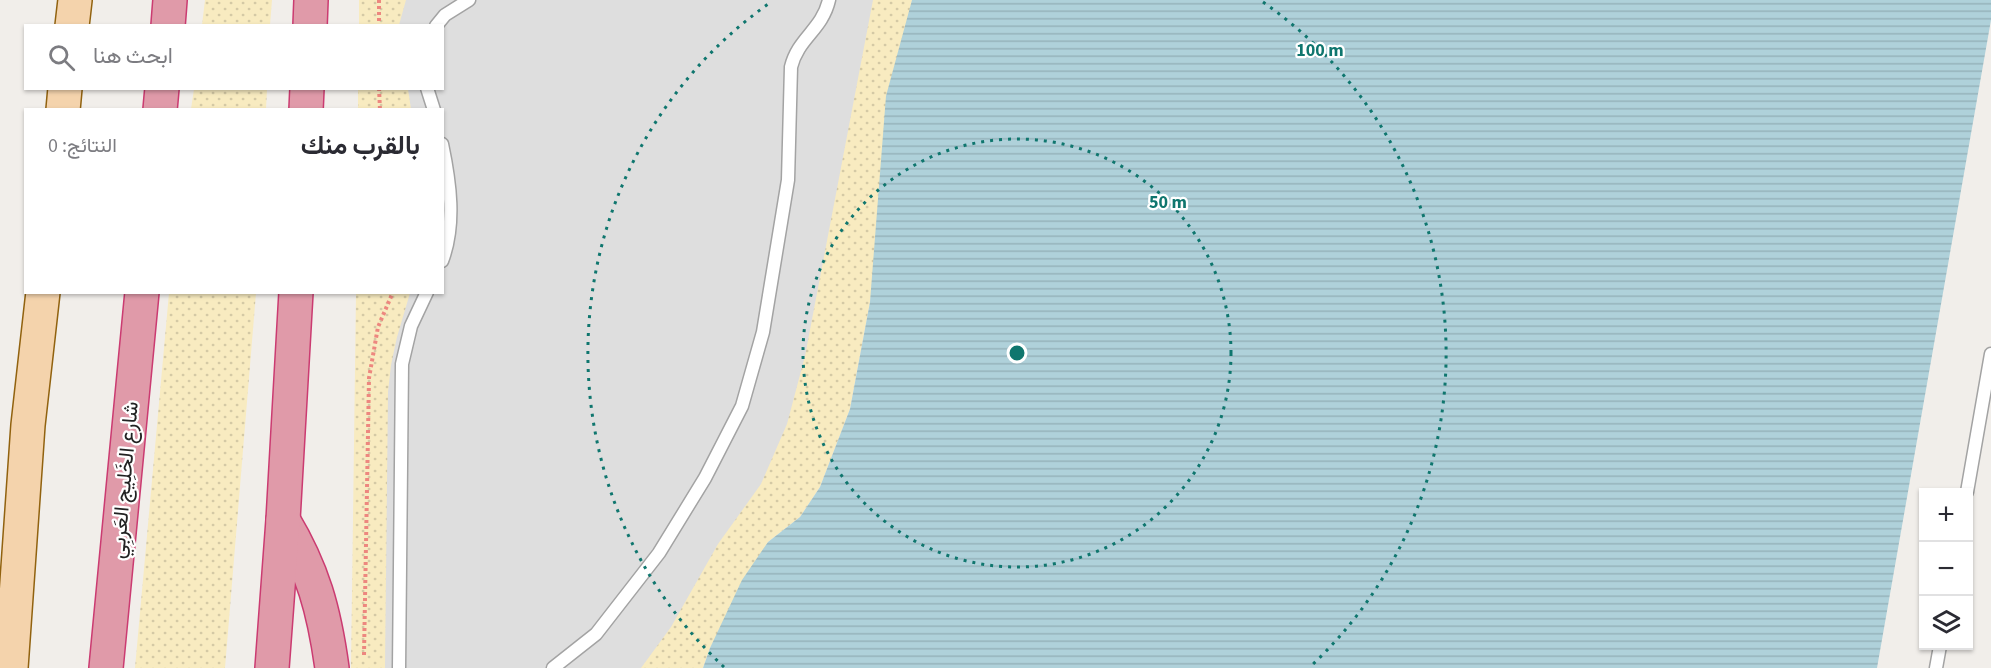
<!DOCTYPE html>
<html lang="ar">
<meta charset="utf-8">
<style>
body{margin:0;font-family:"Source Sans 3",Vazirmatn,sans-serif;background:#f2f2f3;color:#2b2b33;direction:rtl}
.controls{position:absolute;right:18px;bottom:18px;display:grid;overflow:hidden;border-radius:0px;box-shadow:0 2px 4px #0004}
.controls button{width:54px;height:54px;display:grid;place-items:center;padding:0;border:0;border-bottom:2px solid #e1e1e2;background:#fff;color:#2b2b33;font:30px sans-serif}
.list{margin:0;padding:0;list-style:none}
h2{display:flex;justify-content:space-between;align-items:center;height:78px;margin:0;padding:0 24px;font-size:26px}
h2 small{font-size:20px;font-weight:400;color:#7c7c81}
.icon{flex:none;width:33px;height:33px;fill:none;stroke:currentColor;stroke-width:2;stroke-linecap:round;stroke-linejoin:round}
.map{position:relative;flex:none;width:1991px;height:668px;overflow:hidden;direction:ltr}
.search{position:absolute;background:#fff;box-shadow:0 2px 4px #0004;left:24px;top:24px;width:420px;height:66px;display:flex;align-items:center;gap:15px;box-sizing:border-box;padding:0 21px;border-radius:0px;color:#7c7c81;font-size:22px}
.panel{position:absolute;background:#fff;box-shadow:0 2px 4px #0004;left:24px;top:108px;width:420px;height:186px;border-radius:0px;direction:rtl}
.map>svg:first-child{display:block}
.sand{fill:url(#sand-dots)}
.parking{fill:#dedede}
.water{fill:url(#water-rules)}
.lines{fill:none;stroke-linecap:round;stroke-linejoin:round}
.lane-casing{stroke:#a3a3a3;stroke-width:15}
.primary-casing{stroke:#91620f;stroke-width:36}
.highway-casing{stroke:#cb3b71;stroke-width:36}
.path{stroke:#ed877f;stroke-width:4;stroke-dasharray:3 3;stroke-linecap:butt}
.lane{stroke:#fff;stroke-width:12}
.primary{stroke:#f4d3ac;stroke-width:33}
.highway{stroke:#e09aa9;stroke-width:33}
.ring{fill:none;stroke:#0f766e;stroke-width:3;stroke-dasharray:3 6}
.labels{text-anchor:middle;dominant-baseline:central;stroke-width:4.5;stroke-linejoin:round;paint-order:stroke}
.street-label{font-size:21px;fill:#222;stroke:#fff}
.centre{fill:#0f766e;stroke:#fff;stroke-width:3}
.ring-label{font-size:18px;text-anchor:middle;font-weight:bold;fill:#0f766e;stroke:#fff;stroke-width:4.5;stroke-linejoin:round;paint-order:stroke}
</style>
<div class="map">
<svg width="1991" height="668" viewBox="0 0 1991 668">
<defs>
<pattern id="sand-dots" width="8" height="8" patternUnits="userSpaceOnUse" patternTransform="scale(1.5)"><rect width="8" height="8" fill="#f8ebc0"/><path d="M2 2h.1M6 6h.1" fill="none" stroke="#d4c9a5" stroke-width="1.8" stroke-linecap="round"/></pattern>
<pattern id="water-rules" width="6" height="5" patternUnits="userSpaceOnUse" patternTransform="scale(1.5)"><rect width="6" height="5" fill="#afd1da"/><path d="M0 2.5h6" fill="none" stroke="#96b3bb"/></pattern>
</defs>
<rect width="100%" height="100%" fill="#f1eeea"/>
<!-- sand -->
<g class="sand">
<polygon points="205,0 272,0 270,25 202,25"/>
<polygon points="359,0 912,0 870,302 850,409 820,487 800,517 768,542 710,648 703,668 351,668 356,293 442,292 442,110 358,109 358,89 442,88 442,26 359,25"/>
<polygon points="194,89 267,89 266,109 191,109"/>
<polygon points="169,293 256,293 225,668 135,668"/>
</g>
<!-- parking -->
<polygon class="parking" points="406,0 873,0 805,356 787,424 761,484 718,544 671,627 641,668 385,668 388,392 391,365 397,337 410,293 442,292 442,110 411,109 408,89 442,88 442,26 399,25"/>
<!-- water -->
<polygon class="water" points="912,0 1991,0 1991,20 1877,668 703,668 710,648 742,580 768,542 800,517 820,487 850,409 870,302 886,96"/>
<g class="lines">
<defs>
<g id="lane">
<polyline points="436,26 445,15 469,0"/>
<polyline points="427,88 434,110"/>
<path d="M 442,144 C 450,182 456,224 442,261"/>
<polyline points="1967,492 1991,354"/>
<polyline points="399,668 402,364 411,326 427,292"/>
<path d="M 553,668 L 596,634 L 659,553 L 705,478 L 742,406 L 763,332 L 788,180 L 791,67 C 798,38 822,30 829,0"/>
<polyline points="1936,668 1940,646"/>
</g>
<g id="primary">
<polyline points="72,26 75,0"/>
<polyline points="63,110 65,88"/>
<polyline points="11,668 28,425 43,292"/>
</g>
<g id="highway">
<polyline points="168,26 170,0"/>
<polyline points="310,26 311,0"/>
<polyline points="160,110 162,88"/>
<polyline points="306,110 307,88"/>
<path d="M 283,520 C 313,570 324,610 332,668"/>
<polyline points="106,668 142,292"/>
<polyline points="272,668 283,520 296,292"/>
</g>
</defs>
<!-- lane casing -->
<use href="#lane" class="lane-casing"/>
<!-- primary casing -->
<use href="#primary" class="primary-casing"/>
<!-- highway casing -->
<use href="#highway" class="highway-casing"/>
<!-- path -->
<g class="path">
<polyline points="379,0 379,26"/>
<polyline points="379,88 380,110"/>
<polyline points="364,655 369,378 378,327 393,292"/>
</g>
<!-- lane -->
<use href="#lane" class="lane"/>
<!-- primary -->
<use href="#primary" class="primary"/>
<!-- highway -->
<use href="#highway" class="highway"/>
</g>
<!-- distance rings -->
<g class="ring">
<circle cx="1017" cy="353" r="214"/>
<path d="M724 667A429 429 0 0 1 771 2M1263 2A429 429 0 0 1 1310 667"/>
</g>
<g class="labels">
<!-- street labels -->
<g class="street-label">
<text transform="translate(124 480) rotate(-85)">شارع الخَلِيج العَربِي</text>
</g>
</g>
<circle cx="1017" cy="353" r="9" class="centre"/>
<g class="ring-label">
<text x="1320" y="56">100 m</text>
<text x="1168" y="208">50 m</text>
</g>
</svg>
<div class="controls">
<button>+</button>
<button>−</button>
<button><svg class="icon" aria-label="layers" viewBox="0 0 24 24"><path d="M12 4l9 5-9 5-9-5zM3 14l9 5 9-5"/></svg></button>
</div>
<div class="search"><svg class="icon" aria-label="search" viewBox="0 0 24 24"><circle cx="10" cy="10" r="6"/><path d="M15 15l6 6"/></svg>ابحث هنا</div>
<section class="panel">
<h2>بالقرب منك<small>النتائج: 0</small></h2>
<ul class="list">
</ul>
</section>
</div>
